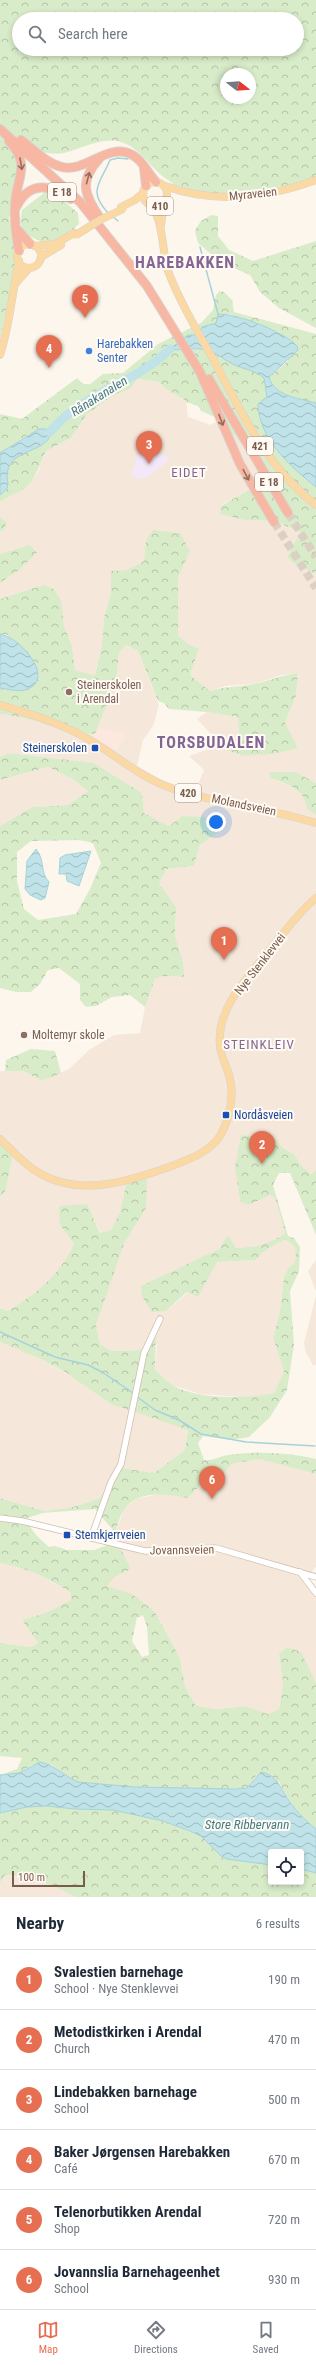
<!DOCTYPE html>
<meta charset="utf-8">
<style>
body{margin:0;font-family:"Roboto Condensed",sans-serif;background:#f2f2f3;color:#1f2937}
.controls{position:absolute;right:12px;bottom:12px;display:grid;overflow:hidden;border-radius:4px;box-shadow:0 2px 6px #0003}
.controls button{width:36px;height:36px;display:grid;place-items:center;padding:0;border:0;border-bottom:1px solid #e0e1e3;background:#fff;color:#1f2937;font:20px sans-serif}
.compass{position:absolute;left:220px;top:68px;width:36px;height:36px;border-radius:50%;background:#fff;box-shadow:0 2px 6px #0003;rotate:107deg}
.scale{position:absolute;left:12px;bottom:10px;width:73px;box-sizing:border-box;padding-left:4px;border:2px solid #7a5c4d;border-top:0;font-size:11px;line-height:14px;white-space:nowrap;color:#7a5c4d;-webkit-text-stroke:3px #fffaf3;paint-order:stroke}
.you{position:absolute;left:216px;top:822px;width:14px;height:14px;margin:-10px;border:3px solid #fff;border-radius:50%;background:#1a73e8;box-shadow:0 0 0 6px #1a73e833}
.badge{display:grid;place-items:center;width:26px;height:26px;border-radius:50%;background:#e76f51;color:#fff;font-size:13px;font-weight:700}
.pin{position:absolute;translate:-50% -33px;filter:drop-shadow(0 1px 2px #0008)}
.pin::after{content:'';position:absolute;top:21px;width:14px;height:12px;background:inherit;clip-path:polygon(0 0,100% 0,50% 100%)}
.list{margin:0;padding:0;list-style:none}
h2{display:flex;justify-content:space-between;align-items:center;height:52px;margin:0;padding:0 16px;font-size:17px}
h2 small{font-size:13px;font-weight:400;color:#747a83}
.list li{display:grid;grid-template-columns:26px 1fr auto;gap:12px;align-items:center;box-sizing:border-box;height:60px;padding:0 16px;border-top:1px solid #e0e1e3}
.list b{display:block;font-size:15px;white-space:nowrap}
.list p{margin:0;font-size:13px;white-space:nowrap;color:#747a83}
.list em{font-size:13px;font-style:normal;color:#747a83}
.icon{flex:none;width:22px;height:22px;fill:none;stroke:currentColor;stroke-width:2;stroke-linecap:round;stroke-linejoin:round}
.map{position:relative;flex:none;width:316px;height:1897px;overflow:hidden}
.search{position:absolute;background:#fff;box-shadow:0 2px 6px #0003;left:12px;right:12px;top:12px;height:44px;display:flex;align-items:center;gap:10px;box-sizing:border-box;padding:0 14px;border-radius:22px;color:#747a83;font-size:15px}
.sheet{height:412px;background:#fff}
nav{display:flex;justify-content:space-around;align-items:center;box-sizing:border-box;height:56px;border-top:1px solid #e0e1e3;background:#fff;font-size:11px;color:#747a83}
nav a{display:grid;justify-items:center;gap:2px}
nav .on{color:#e76f51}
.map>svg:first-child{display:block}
.residential{fill:#f5e8da}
.commercial{fill:#fde8e0}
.education{fill:#f3e8fa}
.forest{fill:url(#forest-crowns);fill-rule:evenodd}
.water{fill:url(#water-waves);stroke:#a5d3da}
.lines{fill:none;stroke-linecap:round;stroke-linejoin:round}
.stream{stroke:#a5d3da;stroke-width:1.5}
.river{stroke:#bfe3e8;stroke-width:9}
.highway-tunnel{stroke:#dcd0c4;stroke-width:8;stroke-dasharray:8 4;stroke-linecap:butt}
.minor-casing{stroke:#d1beb0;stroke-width:7}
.major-casing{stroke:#dad1cd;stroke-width:8}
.highway-casing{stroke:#dad1cd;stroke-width:10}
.minor{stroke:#fff;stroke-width:5.5}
.major{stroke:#fbd9a5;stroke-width:7}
.highway{stroke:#f7b7a3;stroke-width:8}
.major-bridge-casing{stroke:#dad1cd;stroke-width:8;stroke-linecap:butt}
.major-bridge{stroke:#fbd9a5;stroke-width:7}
.oneway{stroke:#936e5e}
.shop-dot{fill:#3f7fe0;stroke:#fffaf3;stroke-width:1.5}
.education-dot{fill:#8d6e63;stroke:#fffaf3;stroke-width:1.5}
.transit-dot{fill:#1a4fb4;stroke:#fffaf3;stroke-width:1.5}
.labels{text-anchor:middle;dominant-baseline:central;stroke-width:4;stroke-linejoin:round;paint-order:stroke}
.shield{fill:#fffaf3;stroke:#a28b7f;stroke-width:1}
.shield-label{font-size:11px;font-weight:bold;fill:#7a5c4d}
.street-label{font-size:12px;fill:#7a5c4d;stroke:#fffaf3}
.shop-label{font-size:12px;fill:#366cbe;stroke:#fffaf3;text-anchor:start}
.education-label{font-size:12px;fill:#785e54;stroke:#fffaf3;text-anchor:start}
.transit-label{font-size:12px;fill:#164399;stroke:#fffaf3;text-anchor:start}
.water-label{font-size:13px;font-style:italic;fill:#437c86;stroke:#fffaf3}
.neighbourhood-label{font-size:13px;letter-spacing:1px;fill:#846695;stroke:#fffaf3}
.district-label{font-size:16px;font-weight:bold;letter-spacing:1px;fill:#846695;stroke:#fffaf3}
</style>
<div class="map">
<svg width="316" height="1897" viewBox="0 0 316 1897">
<defs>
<pattern id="forest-crowns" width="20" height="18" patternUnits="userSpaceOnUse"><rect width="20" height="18" fill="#d8ecc9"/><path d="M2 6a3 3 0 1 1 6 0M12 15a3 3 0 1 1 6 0" fill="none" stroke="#b4c2a5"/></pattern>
<pattern id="water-waves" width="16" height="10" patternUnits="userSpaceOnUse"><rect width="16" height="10" fill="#bfe3e8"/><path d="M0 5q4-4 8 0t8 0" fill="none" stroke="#a0bbbe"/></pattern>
</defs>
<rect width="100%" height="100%" fill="#fdf6ec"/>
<!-- residential -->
<g class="residential">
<polygon points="138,379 159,382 166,389 186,400 188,417 211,425 220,419 238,437 256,460 270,483 243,493 221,505 245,520 274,521 300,532 287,557 293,563 316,574 316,783 296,772 268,772 271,778 297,789 306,799 316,815 316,1170 311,1174 302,1166 294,1154 283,1148 270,1134 238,1187 240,1202 248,1205 271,1195 275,1198 285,1233 269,1243 250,1248 236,1248 228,1236 219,1249 168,1275 166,1311 208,1276 217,1262 256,1260 264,1250 275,1244 285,1240 292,1244 297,1250 295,1262 288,1268 284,1277 280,1311 273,1338 284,1371 274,1393 255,1398 200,1394 172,1385 155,1370 157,1345 151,1336 140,1350 111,1351 100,1344 96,1325 104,1297 124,1244 139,1220 126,1185 120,1212 111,1230 101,1233 86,1204 60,1225 74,1244 66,1262 47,1283 25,1301 8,1311 0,1308 0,1197 6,1190 14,1148 0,1141 0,1071 23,1071 42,1081 69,1069 89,1050 114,1035 140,1033 145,1007 155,979 163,976 183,977 183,963 175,935 176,907 159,883 167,869 194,866 200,845 226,826 182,816 169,826 144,813 142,793 94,763 9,753 0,757 0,714 17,715 44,723 116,681 119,653 126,645 138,651 159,705 153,726 143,740 137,766 173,786 195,792 204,770 189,756 211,748 212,735 197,719 207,712 238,717 239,739 298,748 285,722 296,696 298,673 282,675 254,684 225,686 210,691 190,675 199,649 187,643 178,635 178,578 190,551 146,540 144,561 126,570 111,571 111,594 104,617 102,645 95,675 75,670 72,646 64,626 62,613 43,585 0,599 0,583 18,571 37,552 0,554 0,532 4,530 7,522 0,517 0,502 8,495 21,491 37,474 46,451 71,438 87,414 111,397 130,389"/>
<polygon points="48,767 74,780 88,791 68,805 32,807 0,826 0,780"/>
<polygon points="316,1260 316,1291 308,1271"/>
<polygon points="316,1295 316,1365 313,1365 305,1350 304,1343"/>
<polygon points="0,1342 41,1359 134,1412 188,1429 185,1450 154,1473 142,1472 109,1486 100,1498 73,1507 45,1511 0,1498"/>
<polygon points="259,1459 316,1474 316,1567 303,1581 316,1597 316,1683 279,1654 283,1683 279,1709 268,1714 246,1706 217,1709 196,1706 185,1686 180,1658 155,1612 106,1586 113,1578 131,1569 119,1545 112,1543 124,1509 136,1499 163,1493 188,1497 205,1480 220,1477 232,1464"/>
<polygon points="0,1563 27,1568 70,1592 71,1600 45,1613 22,1620 38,1643 31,1647 0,1643"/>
<polygon points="5,1875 55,1885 75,1897 0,1897 0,1883"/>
</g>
<!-- commercial -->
<polygon class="commercial" points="98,728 126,734 116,751 93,737"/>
<!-- education -->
<polygon class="education" points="150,449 170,459 148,477 137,479 131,473 135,466 135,460 139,454"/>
<!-- forest -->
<g class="forest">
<path d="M 0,0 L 316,0 L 316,179 C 287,186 206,202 180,189 C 175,186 170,181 165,178 C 149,166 138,145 117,141 C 100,138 80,149 64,153 C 50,156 36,150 22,147 L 20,173 L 9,218 L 15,242 L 16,266 L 0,340 ZM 19,19 L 297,19 L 297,49 L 19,49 ZM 226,74 L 250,74 L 250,98 L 226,98 Z"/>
<polygon points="45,192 56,194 78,213 79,224 68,234 46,244 25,234 20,222 22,210"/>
<polygon points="211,215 218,216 218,236 229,250 253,261 316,241 316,328 279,308 260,292 250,275 220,262 198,243 195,231 197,227 201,221"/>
<path d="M 220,291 L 224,292 L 232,300 L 234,312 L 316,334 L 316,403 C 299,398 275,397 269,377 L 288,361 L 279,332 L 229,314 L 211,326 L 205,326 L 196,335 L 175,344 L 178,350 L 202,349 L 213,351 L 238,366 L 247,367 L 264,378 L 267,397 L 258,404 C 259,438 291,466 316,487 L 316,574 L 293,563 L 287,557 L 300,532 L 274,521 L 245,520 L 220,514 L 221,506 L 243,493 L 270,483 L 256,460 L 220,419 L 201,411 L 198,406 L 186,402 L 185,400 L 166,389 L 159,382 L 138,379 L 130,389 L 111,397 L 87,414 L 71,438 L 46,451 C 40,464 34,485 19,492 C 12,495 7,497 0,502 L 0,495 L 7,489 L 8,484 C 0,457 27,450 47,442 L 29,434 L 0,453 L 0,414 L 22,419 L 77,378 L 83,384 L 90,384 L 103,374 L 123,373 L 158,344 L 201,323 L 213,310 L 216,295 Z"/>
<polygon points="0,517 7,522 4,530 0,532"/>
<path d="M 153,530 L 180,533 L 190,551 L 178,578 L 178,635 L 187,643 L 199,649 L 190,675 L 210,691 C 225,686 240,687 254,684 C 269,681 282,675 298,673 L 296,696 L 285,722 L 298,748 L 272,754 L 243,756 L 222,748 L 222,740 L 239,739 L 238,717 L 207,712 L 169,709 L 164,703 L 158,701 L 138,651 L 126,645 L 119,653 L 116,681 L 95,734 C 61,732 34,717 0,714 L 0,688 L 24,690 L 8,635 L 0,634 L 0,599 L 43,585 L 54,589 L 61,601 L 64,626 L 72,646 L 75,670 L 95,675 L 102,645 L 104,617 L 111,594 L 111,571 L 126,570 L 144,561 L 146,540 Z"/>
<polygon points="30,545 37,553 18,571 0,583 0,554"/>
<path d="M 9,753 L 94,763 L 142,793 L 144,813 L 169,826 L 182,816 L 204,817 L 227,826 L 200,845 L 194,866 L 167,869 L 159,883 L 176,907 L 175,935 L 183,963 L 184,977 L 163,976 L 155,979 L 145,1007 L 130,995 L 112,997 L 96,1006 L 86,1007 L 80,1000 L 80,984 L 59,968 L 48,970 L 40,984 L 31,992 L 16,992 L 0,988 L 0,826 L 32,807 L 68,805 L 88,791 L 74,780 L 48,767 L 0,780 L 0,757 ZM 79,840 L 93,843 L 101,863 L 90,889 L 76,914 L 38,920 L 24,909 L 17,881 L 17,852 L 31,841 Z"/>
<path d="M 268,772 L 296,772 L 316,783 L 316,815 L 307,809 C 305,788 288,785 271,778 Z"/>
<polygon points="31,1049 55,1051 61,1073 42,1081 23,1071 5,1071 6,1060"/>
<path d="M 270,1134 L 283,1148 L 294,1154 L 302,1166 L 311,1174 L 316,1170 L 316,1235 L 290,1173 L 279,1173 L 273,1185 L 288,1236 L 294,1238 L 300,1247 L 299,1271 L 290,1291 L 294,1345 L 287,1390 L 270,1417 L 249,1437 L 231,1440 L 203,1436 L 198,1443 L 204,1460 C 214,1461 220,1456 228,1455 C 257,1451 288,1452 316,1459 L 316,1474 L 259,1459 L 232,1464 L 220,1477 L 205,1480 L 188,1498 C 169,1494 137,1489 124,1510 C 119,1517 117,1528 114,1536 L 113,1530 L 95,1509 L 43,1513 L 24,1519 L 37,1536 L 49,1547 L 55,1546 L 67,1550 L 94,1550 L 113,1543 L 119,1545 L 131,1569 L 113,1578 L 107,1586 L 132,1594 L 155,1612 L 180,1658 L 185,1686 L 196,1706 L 217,1709 L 246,1706 L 268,1714 L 279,1709 L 283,1683 L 279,1654 L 287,1647 L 301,1652 L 316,1683 L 316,1829 C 299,1816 289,1801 279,1782 L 256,1776 L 247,1788 L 192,1790 L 135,1787 L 78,1782 L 69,1778 L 52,1765 L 32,1765 L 19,1773 L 0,1775 L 17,1769 L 22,1758 L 0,1756 L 0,1643 L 31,1647 L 38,1643 L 22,1620 L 45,1613 L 71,1600 L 70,1592 C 44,1576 30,1569 0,1563 L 0,1498 L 45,1511 L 73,1507 L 100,1498 L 121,1468 L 154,1473 L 185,1450 L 188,1430 L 111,1404 L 65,1372 L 41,1359 L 0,1342 L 0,1308 L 8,1311 C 36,1294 60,1275 74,1244 L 60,1225 L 59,1206 L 87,1204 L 100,1233 L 111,1230 L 120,1212 L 126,1185 L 143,1176 L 147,1179 L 146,1208 L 124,1244 L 96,1325 L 100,1344 L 111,1351 L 140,1350 L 156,1331 L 155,1370 C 160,1374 166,1380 171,1384 C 194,1400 248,1399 274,1393 L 284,1371 L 273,1338 L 280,1311 L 284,1277 L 288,1268 L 295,1262 C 297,1251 296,1245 285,1240 C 272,1245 264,1250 256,1260 L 217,1262 L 198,1297 L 187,1292 L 166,1311 L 152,1312 L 142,1297 L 141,1286 L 219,1249 L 228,1235 L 236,1248 C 256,1248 269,1244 285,1233 L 275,1198 L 271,1195 L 248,1205 L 240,1202 L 235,1167 L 241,1135 L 262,1138 ZM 143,1615 L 147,1627 L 149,1655 L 142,1657 L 132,1641 L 137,1617 L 140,1617 Z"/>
<polygon points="0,1141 14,1148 6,1190 0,1197"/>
<path d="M 47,1806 L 75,1809 L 113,1810 L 163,1821 L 201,1836 L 221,1856 L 271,1865 L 271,1882 L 301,1882 L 301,1869 L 316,1873 L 316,1897 L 75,1897 C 52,1883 33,1878 5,1875 L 0,1883 L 0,1813 L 27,1807 Z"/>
</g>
<!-- water -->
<g class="water">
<path d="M 218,314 C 238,314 283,331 297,346 L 298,350 L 269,377 C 275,397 299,398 316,403 L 316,487 C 290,466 259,439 258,404 L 267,397 L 264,378 C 254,370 247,370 237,366 C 224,361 215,350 201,349 C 191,348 181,351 170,349 L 188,335 L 196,335 L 202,327 L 216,323 Z"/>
<path d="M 39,429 L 46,429 L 51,432 C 48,456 0,446 8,484 L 7,489 L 0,495 L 0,453 Z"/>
<path d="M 0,634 C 20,637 58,680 25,690 C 17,692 8,689 0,688 Z"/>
<path d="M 36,849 C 45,859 40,873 49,882 L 45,898 L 41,900 L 30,895 L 25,889 L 27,861 Z"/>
<polygon points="91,851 79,886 67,881 66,874 59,874 60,858 65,855"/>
<path d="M 40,1762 C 55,1765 64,1776 78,1782 L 135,1787 L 236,1789 L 247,1788 L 261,1772 C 278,1775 281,1790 290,1802 C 298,1813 306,1821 316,1829 L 316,1873 L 301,1869 L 301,1852 L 271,1852 L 271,1865 L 227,1859 L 221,1856 L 201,1836 L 190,1831 L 163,1821 L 113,1810 L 75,1809 L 47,1806 L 27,1807 L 0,1813 L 0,1775 L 19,1773 Z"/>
</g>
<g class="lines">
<!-- stream -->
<g class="stream">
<path d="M 109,214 C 87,191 100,184 110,160 L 118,158 L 128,159"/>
<polyline points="112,216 118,221"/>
<polyline points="200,247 218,314"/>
<polyline points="0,1332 55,1357 88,1365 102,1372 133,1393"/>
<polyline points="136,1396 155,1410 179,1420 201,1434 246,1442 315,1446"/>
</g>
<!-- river -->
<path class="river" d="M 50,432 C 81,393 135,384 170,349"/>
<!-- highway-tunnel -->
<g class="highway-tunnel">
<polyline points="288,513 316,557"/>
<polyline points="274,522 316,588"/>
</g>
<defs>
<g id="minor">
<polyline points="0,1518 22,1521 145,1551 216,1548 316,1577"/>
<polyline points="91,1538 111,1482 121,1464 144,1353 160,1319"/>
<polyline points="300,1572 316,1593"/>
</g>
<g id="major">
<circle cx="155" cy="194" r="12"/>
<path d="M 165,186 C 215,204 267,198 316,180"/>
<path d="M 152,206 C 165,226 161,254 170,276 C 181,304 197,331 212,357 C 241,411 266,467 316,505"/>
<polyline points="121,207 135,200 143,193"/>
<polyline points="161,225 164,203"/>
<circle cx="29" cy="256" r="12"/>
<polyline points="35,246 55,244 74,233"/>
<polyline points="41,257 61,245"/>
<polyline points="15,284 29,268"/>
<path d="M 0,355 C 10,325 12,292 19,261"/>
<path d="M 0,705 C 30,714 61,723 88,739 C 113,753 136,774 163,785 C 212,804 266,807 316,823"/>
<path d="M 0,1139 C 11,1149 21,1161 33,1169 C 74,1198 124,1183 166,1168 C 185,1161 208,1154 220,1136 C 230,1119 235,1094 229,1075 C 226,1065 221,1057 220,1046 C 216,1007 250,975 272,947 C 286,930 299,912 316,898"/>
</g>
<g id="highway">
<polyline points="0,129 80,202 147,286 200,372 240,464 274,522"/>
<path d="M 21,140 C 33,149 46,163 62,167 C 87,173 109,140 134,156 C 144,162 148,174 156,182"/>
<path d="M 9,141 C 32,165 16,178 15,205 C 14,221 16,235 19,251"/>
<path d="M 99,159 C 79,181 84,195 100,218"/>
<polyline points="144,168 146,186"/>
<path d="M 17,206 C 29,181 52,184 71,199"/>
<polyline points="16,228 30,244"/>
<polyline points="209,379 288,513"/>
</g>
</defs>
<!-- minor casing -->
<use href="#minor" class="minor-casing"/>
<!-- major casing -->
<use href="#major" class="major-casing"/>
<!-- highway casing -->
<use href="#highway" class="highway-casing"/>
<!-- minor -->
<use href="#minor" class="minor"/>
<!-- major -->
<use href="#major" class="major"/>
<!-- highway -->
<use href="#highway" class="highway"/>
<defs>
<polyline id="major-bridge" points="76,235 100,220 123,209"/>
</defs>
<!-- major-bridge casing -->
<use href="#major-bridge" class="major-bridge-casing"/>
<!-- major-bridge -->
<use href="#major-bridge" class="major-bridge"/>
</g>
<!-- one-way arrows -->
<defs><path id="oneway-shaft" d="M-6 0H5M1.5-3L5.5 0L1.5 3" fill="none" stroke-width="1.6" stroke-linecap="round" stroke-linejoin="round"/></defs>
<g class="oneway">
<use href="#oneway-shaft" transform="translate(21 164) rotate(80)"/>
<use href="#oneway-shaft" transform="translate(88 178) rotate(-75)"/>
<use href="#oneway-shaft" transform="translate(221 420) rotate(69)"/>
<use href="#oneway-shaft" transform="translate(246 475) rotate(62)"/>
</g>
<!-- markers -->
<circle class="shop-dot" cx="89" cy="351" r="4"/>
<g class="education-dot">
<circle cx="69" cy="692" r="4"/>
<circle cx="24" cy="1035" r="4"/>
</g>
<g class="transit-dot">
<rect x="91" y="744" width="8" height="8" rx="2"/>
<rect x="222" y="1111" width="8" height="8" rx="2"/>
<rect x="63" y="1531" width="8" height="8" rx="2"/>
</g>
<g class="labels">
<!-- shield labels -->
<g class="shield">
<rect x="48" y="183" width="28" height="18" rx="3"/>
<rect x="147" y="197" width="26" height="18" rx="3"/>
<rect x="247" y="437" width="26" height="18" rx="3"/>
<rect x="255" y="473" width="28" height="18" rx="3"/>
<rect x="175" y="784" width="26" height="18" rx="3"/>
</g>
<g class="shield-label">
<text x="62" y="192">E 18</text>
<text x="160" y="206">410</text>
<text x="260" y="446">421</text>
<text x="269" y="482">E 18</text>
<text x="188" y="793">420</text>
</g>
<!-- street labels -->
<g class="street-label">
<text transform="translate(253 194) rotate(-6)">Myraveien</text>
<text transform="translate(244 805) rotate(12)">Molandsveien</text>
<text transform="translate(260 964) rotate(-52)">Nye Stenklevvei</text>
<text transform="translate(182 1550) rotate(-1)">Jovannsveien</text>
</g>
<!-- shop labels -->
<g class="shop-label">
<text x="97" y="344">Harebakken<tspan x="97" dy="14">Senter</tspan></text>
</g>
<!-- education labels -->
<g class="education-label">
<text x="77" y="685">Steinerskolen<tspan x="77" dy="14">i Arendal</tspan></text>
<text x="32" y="1035">Moltemyr skole</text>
</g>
<!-- transit labels -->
<g class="transit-label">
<text x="87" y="748" text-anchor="end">Steinerskolen</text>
<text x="234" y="1115">Nordåsveien</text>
<text x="75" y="1535">Stemkjerrveien</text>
</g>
<!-- water labels -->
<g class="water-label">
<text transform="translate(99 396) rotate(-32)">Rånakanalen</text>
<text x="247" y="1824">Store Ribbervann</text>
</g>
<!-- neighbourhood labels -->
<g class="neighbourhood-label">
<text x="189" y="472">EIDET</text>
<text x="259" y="1044">STEINKLEIV</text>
</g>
<!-- district labels -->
<g class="district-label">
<text x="185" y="262">HAREBAKKEN</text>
<text x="211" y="742">TORSBUDALEN</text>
</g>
</g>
</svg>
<div class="controls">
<button><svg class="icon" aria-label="locate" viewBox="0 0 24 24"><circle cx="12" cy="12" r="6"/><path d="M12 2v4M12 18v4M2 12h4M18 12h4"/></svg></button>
</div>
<svg class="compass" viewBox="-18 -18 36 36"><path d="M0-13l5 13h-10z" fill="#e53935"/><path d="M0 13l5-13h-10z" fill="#747a83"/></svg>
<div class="scale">100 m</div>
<div class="you"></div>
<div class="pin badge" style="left:224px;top:960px">1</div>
<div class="pin badge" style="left:262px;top:1164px">2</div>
<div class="pin badge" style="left:149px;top:464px">3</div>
<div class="pin badge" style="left:49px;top:368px">4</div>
<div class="pin badge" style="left:85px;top:318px">5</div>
<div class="pin badge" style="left:212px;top:1499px">6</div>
<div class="search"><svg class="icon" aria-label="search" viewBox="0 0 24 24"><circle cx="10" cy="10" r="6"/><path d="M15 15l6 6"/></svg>Search here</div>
</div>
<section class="sheet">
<h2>Nearby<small>6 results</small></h2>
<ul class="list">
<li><span class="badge">1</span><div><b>Svalestien barnehage</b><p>School · Nye Stenklevvei</p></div><em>190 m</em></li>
<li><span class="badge">2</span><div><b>Metodistkirken i Arendal</b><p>Church</p></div><em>470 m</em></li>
<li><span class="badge">3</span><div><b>Lindebakken barnehage</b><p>School</p></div><em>500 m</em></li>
<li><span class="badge">4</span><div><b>Baker Jørgensen Harebakken</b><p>Café</p></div><em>670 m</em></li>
<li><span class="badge">5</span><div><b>Telenorbutikken Arendal</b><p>Shop</p></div><em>720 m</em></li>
<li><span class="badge">6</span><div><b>Jovannslia Barnehageenhet</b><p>School</p></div><em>930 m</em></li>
</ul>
</section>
<nav>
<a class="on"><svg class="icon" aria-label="map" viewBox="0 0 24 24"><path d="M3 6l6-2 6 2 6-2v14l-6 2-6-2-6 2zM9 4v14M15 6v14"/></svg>Map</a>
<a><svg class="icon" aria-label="directions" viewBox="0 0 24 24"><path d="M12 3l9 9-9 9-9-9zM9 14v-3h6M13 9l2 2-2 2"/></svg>Directions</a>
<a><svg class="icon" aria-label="saved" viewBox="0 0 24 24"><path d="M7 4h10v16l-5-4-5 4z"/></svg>Saved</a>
</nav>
